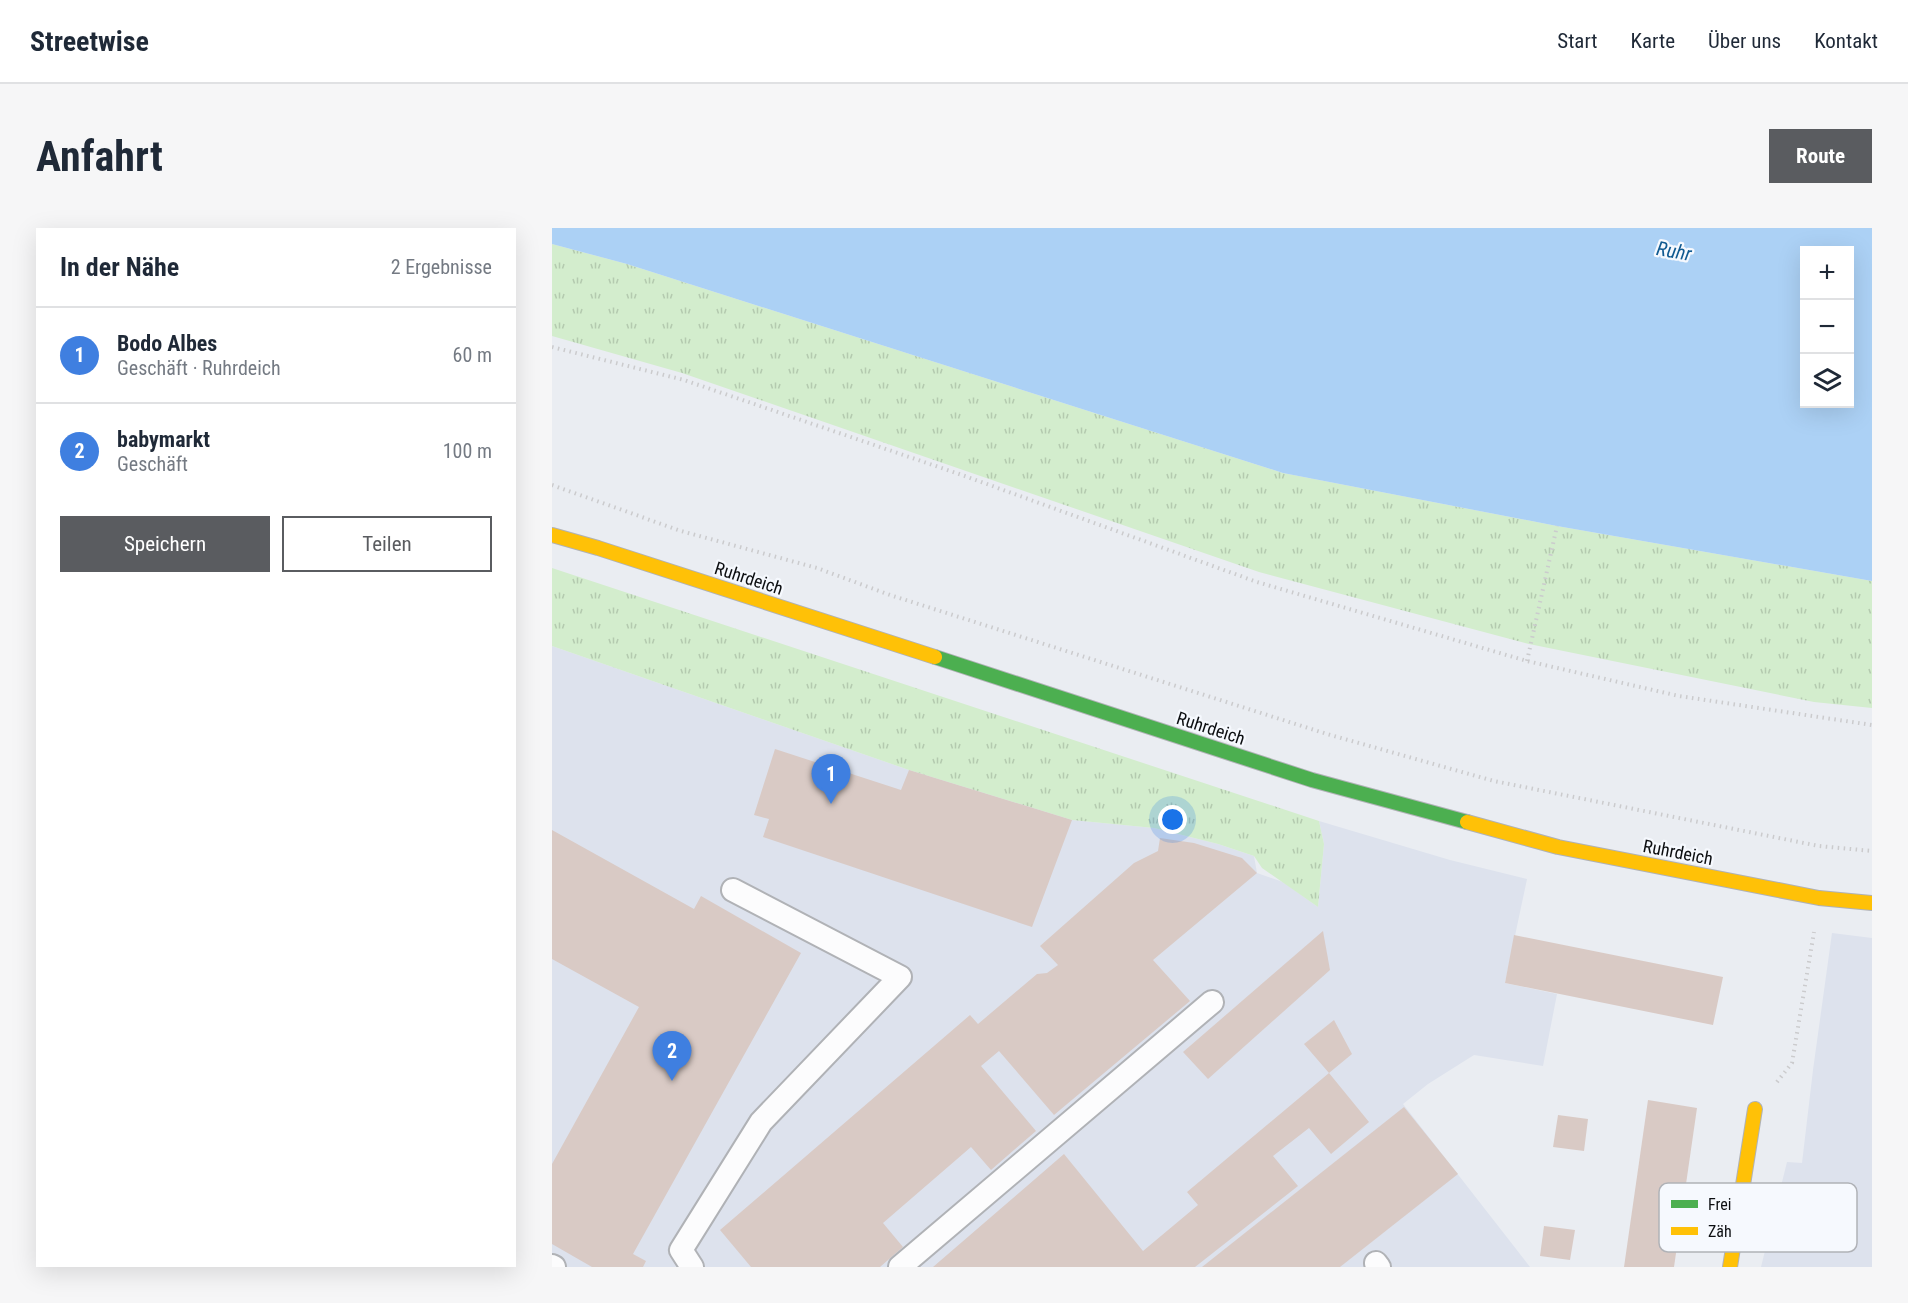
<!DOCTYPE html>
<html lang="de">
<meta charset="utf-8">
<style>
body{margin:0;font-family:"Roboto Condensed",sans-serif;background:#f6f6f7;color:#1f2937}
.controls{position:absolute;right:18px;top:18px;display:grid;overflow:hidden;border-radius:0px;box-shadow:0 6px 24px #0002}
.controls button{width:54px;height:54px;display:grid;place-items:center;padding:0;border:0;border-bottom:2px solid #e0e1e3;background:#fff;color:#1f2937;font:30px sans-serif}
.you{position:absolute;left:621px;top:592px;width:21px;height:21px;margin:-15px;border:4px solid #fff;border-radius:50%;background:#1a73e8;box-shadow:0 0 0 9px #1a73e833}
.badge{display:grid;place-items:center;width:39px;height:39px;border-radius:50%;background:#5a5c60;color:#fff;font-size:20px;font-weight:700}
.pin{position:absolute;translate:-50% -50px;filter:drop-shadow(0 2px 3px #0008)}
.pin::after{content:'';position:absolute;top:32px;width:21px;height:18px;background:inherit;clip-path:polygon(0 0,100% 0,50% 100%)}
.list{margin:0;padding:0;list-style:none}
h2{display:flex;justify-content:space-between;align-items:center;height:78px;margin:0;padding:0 24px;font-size:26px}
h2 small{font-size:20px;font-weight:400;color:#747a83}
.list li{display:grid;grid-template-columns:39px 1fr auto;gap:18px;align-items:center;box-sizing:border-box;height:96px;padding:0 24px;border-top:2px solid #e0e1e3}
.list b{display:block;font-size:22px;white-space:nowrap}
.list p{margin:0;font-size:20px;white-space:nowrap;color:#747a83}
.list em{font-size:20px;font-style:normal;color:#747a83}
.actions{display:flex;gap:12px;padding:18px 24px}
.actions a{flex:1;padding:14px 0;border:2px solid #5a5c60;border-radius:0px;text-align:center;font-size:21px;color:#5a5c60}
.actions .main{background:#5a5c60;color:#fff}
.icon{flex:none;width:33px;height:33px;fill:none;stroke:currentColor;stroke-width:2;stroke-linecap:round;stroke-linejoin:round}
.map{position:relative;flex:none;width:1320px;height:1039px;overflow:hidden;border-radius:0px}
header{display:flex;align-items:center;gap:36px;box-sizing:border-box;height:84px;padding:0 30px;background:#fff;border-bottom:2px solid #e0e1e3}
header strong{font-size:28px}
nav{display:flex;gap:33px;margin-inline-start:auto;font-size:21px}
.intro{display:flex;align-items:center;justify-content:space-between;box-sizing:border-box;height:144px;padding:0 36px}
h1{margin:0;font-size:42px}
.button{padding:15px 27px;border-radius:0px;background:#5a5c60;color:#fff;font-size:21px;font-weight:700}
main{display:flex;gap:36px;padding:0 36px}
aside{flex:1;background:#fff;border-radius:0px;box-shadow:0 6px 24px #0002}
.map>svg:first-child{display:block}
.built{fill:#dde2ed}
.grass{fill:url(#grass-tufts)}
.water{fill:#acd1f5;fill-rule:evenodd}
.building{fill:#d9cac5}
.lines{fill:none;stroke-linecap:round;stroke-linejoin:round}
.lane-casing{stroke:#b0b2b6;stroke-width:26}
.fast-casing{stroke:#b0b2b6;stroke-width:16}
.slow-casing{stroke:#b0b2b6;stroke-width:16}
.path{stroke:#cbcbcd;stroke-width:4;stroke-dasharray:1.5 4.5;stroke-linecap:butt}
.lane{stroke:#fcfcfd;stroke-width:22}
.fast{stroke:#4caf50;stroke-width:14}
.slow{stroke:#ffc107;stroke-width:14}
.labels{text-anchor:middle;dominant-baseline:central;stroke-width:4.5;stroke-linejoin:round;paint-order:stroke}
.street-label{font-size:18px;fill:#0c0e11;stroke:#f6f9fe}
.water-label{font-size:20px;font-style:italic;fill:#105a91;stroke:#f6f9fe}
.key{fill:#f6f9fe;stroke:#b0b2b7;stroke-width:1.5}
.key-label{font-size:16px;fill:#0c0e11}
</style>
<header>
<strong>Streetwise</strong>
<nav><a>Start</a><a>Karte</a><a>Über uns</a><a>Kontakt</a></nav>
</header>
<div class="intro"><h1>Anfahrt</h1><a class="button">Route</a></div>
<main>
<aside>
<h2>In der Nähe<small>2 Ergebnisse</small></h2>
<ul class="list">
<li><span class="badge" style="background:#3f7fe0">1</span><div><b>Bodo Albes</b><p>Geschäft · Ruhrdeich</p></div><em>60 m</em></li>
<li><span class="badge" style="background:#3f7fe0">2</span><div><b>babymarkt</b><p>Geschäft</p></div><em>100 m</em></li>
</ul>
<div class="actions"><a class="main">Speichern</a><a>Teilen</a></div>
</aside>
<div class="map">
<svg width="1320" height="1039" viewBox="0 0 1320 1039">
<defs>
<pattern id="grass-tufts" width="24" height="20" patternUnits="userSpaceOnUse" patternTransform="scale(1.5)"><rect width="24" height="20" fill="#d3edcd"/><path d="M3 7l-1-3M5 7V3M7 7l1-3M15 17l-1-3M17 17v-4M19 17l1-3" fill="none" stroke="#b4caaf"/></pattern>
</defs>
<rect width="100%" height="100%" fill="#eaedf2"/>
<!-- built -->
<g class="built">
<polygon points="0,418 357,542 520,592 602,600 666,616 702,628 705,645 731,654 766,679 772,616 767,593 898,632 975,651 953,755 1005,766 991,838 922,827 876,856 851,876 978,1039 0,1039"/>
<polygon points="1280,705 1320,710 1320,1039 1209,1039 1235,934 1250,935 1261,842"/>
</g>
<!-- grass -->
<g class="grass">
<polygon points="0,16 75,36 731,245 1005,298 1320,353 1320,480 1262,474 977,416 707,344 130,145 0,108"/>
<polygon points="0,340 767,593 772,616 766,679 710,640 702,628 666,616 602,600 520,592 357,542 0,418"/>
</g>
<!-- water -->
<path class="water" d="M 0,0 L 1320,0 L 1320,353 L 1005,298 L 731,245 L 75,36 L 0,16 ZM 1298,22 L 1298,176 L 1252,176 L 1252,22 Z"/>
<!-- building -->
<g class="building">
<polygon points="223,521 349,562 357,542 520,592 480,699 211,609 217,591 202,587"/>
<polygon points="0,602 142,681 149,668 249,725 81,1026 94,1033 91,1039 40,1039 0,1016 0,936 87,779 0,731"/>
<polygon points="608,610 642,615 690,630 705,645 601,732 638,773 502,887 447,823 429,838 484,903 439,942 419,919 331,995 351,1019 328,1039 199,1039 168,1002 418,787 426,796 485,746 495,745 506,737 488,718 582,635 606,623"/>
<polygon points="771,703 778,742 656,851 631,824"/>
<polygon points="962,707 1171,749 1161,797 953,755"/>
<polygon points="782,792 800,826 777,845 817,894 779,926 757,900 721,928 746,958 643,1039 381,1039 512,926 591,1023 646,977 635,964 777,845 752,816"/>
<polygon points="1096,872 1145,880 1122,1039 1072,1039"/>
<polygon points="852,879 906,946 788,1039 650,1039"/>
<polygon points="1006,887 1036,891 1032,923 1001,919"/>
<polygon points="992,998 1023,1002 1018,1032 988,1028"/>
</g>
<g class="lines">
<defs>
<g id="lane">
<polyline points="824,1035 827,1039"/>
<polyline points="0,1038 2,1039"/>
<polyline points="140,1039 129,1022 209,894 348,749 181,662"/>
<polyline points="348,1039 660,774"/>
</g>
<polyline id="fast" points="383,429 760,552 915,594"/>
<g id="slow">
<polyline points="0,307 46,320 383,429"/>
<polyline points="915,594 1006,619 1267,670 1320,675"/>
<polyline points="1178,1039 1203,881"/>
</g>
</defs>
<!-- lane casing -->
<use href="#lane" class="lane-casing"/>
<!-- fast casing -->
<use href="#fast" class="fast-casing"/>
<!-- slow casing -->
<use href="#slow" class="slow-casing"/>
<!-- path -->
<g class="path">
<polyline points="0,119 132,152 410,247 705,354 975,433 1127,468 1320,497"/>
<polyline points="0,257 129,303 265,340 338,367 775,506 942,553 1267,618 1320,623"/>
<polyline points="975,433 1005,298"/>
<polyline points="1225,854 1240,835 1262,704"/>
</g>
<!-- lane -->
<use href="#lane" class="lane"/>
<!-- fast -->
<use href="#fast" class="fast"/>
<!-- slow -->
<use href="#slow" class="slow"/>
</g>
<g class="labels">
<!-- street labels -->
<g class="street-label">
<text transform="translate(197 350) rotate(18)">Ruhrdeich</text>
<text transform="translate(659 500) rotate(18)">Ruhrdeich</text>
<text transform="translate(1126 624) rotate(11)">Ruhrdeich</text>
</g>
<!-- water labels -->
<g class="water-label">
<text transform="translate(1122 23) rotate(10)">Ruhr</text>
</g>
</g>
<!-- legend -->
<rect x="1107" y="955" width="198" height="69" rx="9" class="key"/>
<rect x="1119" y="972" width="27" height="8" fill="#4caf50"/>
<rect x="1119" y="999" width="27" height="8" fill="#ffc107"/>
<g class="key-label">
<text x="1156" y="982">Frei</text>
<text x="1156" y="1009">Zäh</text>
</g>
</svg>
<div class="controls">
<button>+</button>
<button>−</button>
<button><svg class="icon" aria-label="layers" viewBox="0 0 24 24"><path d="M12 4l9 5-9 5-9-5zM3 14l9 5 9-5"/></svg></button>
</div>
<div class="you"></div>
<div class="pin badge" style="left:279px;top:576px;background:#3f7fe0">1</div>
<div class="pin badge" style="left:120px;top:853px;background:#3f7fe0">2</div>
</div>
</main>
